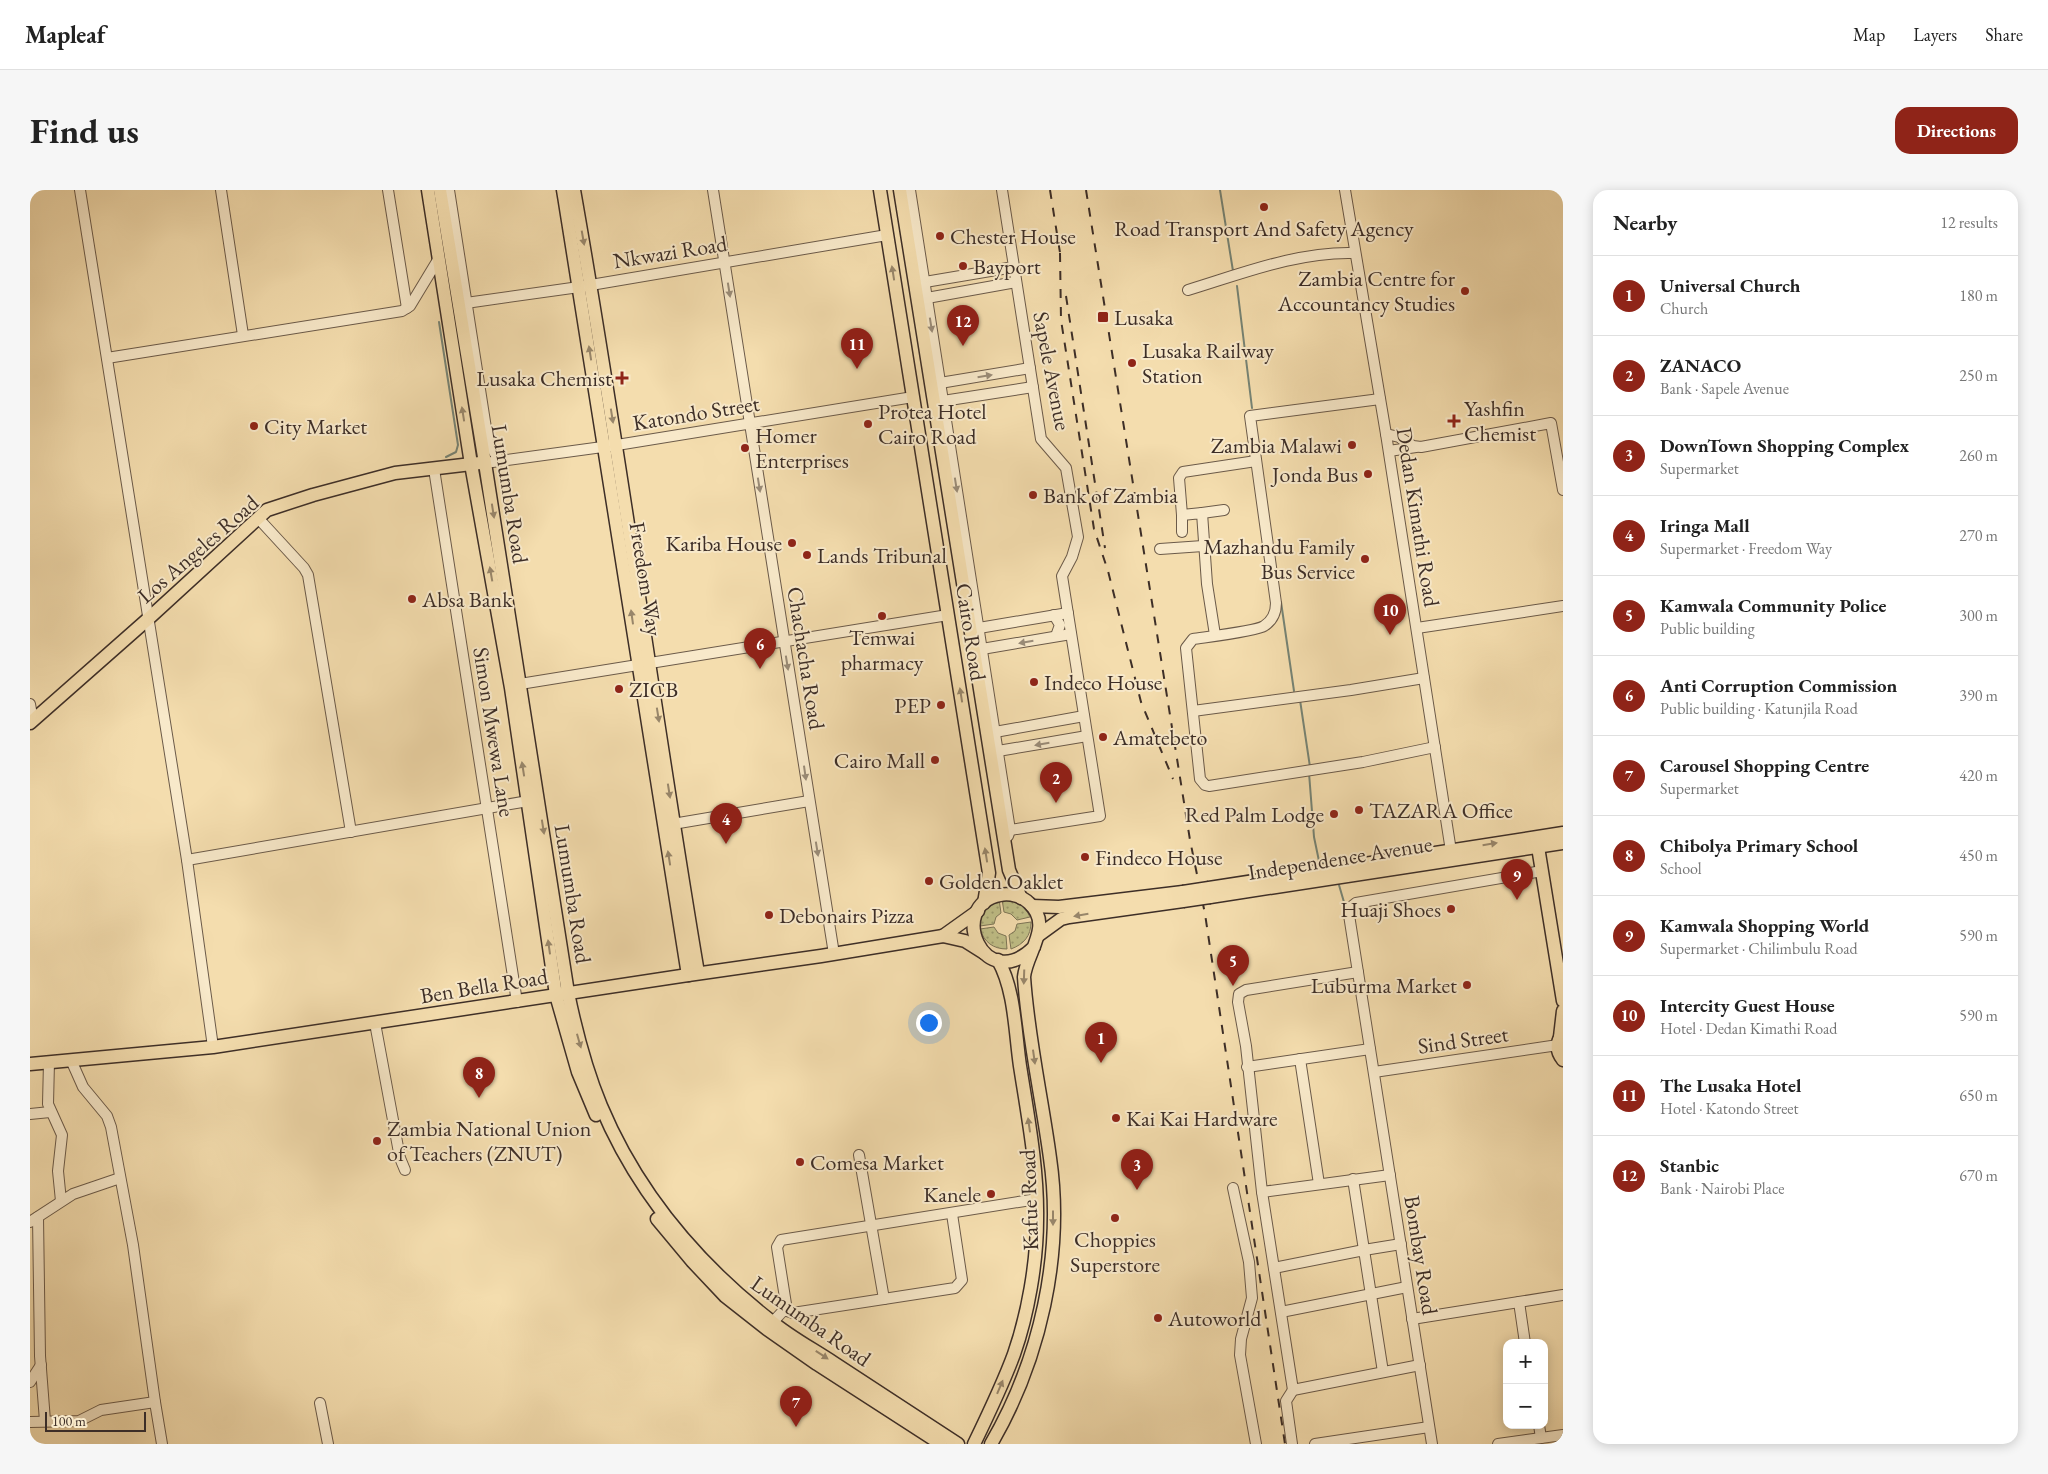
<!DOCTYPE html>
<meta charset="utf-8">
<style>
body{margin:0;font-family:"EB Garamond",serif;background:#f6f6f6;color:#222}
.controls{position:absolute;right:15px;bottom:15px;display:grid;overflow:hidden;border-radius:10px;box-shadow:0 2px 12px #0003}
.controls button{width:45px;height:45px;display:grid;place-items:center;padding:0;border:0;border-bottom:1px solid #e0e0e0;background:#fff;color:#222;font:25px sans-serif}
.scale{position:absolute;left:15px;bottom:12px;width:101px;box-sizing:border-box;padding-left:5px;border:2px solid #3d2e27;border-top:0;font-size:14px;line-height:18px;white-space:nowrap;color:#3d2e27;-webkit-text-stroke:4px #f8e9ca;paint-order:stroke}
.you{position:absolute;left:898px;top:832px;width:18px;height:18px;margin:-12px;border:4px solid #fff;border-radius:50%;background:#1a73e8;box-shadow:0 0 0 8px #1a73e833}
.badge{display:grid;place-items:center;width:32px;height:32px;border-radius:50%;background:#8f2418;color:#fff;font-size:16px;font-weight:700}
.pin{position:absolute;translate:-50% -41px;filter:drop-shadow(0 1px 2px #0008)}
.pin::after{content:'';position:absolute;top:26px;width:18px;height:15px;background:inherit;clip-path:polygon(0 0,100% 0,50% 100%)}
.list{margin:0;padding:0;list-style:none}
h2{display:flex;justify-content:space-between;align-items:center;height:65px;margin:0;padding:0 20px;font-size:21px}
h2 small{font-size:16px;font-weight:400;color:#767676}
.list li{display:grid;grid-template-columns:32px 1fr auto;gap:15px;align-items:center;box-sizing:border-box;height:80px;padding:0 20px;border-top:1px solid #e0e0e0}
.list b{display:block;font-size:19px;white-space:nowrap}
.list p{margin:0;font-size:16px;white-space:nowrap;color:#767676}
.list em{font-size:16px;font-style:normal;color:#767676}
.map{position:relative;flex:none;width:1533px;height:1254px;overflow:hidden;border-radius:15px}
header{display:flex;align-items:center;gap:30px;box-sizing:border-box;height:70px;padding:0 25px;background:#fff;border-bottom:1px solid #e0e0e0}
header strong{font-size:24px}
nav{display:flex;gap:28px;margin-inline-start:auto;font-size:18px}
.intro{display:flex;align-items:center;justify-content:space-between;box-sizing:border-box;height:120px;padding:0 30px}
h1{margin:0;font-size:35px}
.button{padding:12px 22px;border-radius:15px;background:#8f2418;color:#fff;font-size:18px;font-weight:700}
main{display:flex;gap:30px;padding:0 30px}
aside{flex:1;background:#fff;border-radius:15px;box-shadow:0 2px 12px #0003}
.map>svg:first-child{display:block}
.grass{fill:url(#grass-dots);stroke:#7e7657}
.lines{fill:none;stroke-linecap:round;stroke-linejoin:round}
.stream{stroke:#768374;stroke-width:2}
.minor-casing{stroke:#6b5a49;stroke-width:12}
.major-casing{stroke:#3d2e27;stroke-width:15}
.minor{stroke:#f8e9ca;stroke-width:10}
.major{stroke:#f4ddae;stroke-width:12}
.rail{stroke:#3d2e27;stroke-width:2;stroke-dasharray:9 9;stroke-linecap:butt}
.major-bridge-casing{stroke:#3d2e27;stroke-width:15;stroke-linecap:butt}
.major-bridge{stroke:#f4ddae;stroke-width:12}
.oneway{fill:#98866a}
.oneway2{fill:#9a8c78}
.poi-dot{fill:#8f2418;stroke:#f8e9ca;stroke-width:2}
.labels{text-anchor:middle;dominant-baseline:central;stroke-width:4;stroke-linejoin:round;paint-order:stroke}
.poi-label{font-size:22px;fill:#3d2e27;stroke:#f8e9ca;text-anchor:start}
.street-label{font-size:22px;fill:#3d2e27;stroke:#f8e9ca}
</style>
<header>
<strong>Mapleaf</strong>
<nav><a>Map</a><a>Layers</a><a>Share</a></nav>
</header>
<div class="intro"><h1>Find us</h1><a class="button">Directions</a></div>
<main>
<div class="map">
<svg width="1533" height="1254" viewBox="0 0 1533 1254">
<defs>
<pattern id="grass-dots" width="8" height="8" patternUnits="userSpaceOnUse" patternTransform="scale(1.25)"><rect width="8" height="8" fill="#c0bf87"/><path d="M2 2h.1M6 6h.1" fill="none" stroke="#9d9c6e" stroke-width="1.8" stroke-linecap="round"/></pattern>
</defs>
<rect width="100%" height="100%" fill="#f4ddae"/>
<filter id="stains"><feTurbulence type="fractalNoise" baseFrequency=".004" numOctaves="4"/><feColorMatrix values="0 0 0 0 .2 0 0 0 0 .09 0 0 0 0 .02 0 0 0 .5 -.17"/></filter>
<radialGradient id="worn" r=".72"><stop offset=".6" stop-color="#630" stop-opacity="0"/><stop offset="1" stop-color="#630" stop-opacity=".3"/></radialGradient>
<!-- grass -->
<g class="grass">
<path d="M 969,709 L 971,723 L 966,727 L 964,734 L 950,736 C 951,721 957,717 969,709 Z"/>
<path d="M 972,709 C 985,709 995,716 1000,727 L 987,730 L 981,724 L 974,722 Z"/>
<path d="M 1001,732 C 1001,746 994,754 981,759 L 979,745 L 985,741 L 987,734 Z"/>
<path d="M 964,737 L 968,743 L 976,746 L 977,759 C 963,759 954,752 950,739 Z"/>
</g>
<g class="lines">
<!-- stream -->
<g class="stream">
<polyline points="1190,0 1203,81"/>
<polyline points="1207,96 1222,218"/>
<polyline points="409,132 428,255 426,262 416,267"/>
<polyline points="1251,412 1264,501"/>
<polyline points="1270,510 1280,577"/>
<polyline points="1279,583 1284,647 1289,671 1298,674"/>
<polyline points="1309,695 1316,719"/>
</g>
<defs>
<g id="minor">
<polyline points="50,0 157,670 183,857"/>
<polyline points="191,0 213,145"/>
<polyline points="358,0 377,118"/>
<polyline points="419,0 458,251 469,271"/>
<polyline points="683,0 804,764"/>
<polyline points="880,0 980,640 978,646"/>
<polyline points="972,0 1011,249 1036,278 1048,347 1042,367 1032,386 1070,626 980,640"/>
<polyline points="1315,0 1356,244 1421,661"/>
<polyline points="895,92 984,77"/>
<path d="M 1158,100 C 1211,84 1268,61 1325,63"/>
<polyline points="897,108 986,92"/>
<polyline points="429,114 549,97 857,45"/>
<polyline points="77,168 372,121 380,116 409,68"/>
<polyline points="910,193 1000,178"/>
<path d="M 1350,209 L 1220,226 L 1246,413 C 1246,423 1242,431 1234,436 C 1227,441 1176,447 1163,449 L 1156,458 L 1170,589 L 1175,595 L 1179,596 L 1333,572 L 1405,557"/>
<polyline points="913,211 1003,197"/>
<polyline points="1356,244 1369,247 1383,256 1391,257 1521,233 1533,300"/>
<polyline points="1359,261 1386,257"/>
<polyline points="455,273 587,255 883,207"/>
<polyline points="404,279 487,812"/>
<polyline points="1172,323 1194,320"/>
<polyline points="1152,325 1152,342"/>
<polyline points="228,328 274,378 278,385 321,642"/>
<polyline points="1130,359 1173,356"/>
<polyline points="1024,425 1030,435 1026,446"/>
<polyline points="949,438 1038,423"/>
<polyline points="1387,438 1533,416"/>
<polyline points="1185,445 1177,394 1172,323 1152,325 1149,288 1153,282 1226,271"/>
<polyline points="952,459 1041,444"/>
<polyline points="490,494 918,425"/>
<polyline points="0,514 3,531"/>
<polyline points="1163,521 1321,500 1394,488"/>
<polyline points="965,542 1054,526"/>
<polyline points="968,561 1057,546"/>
<polyline points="637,635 779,611"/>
<polyline points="157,670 498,611"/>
<polyline points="1328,782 1216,800 1209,804 1208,812 1216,856 1232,1002 1263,1200 1390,1175"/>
<polyline points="345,833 370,968 375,980"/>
<polyline points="1270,869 1289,994"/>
<polyline points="41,870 53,897 77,926 81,937 103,1055 125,1212 132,1254"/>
<polyline points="19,872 18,914 32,945 28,981 31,1011"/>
<polyline points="1217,877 1340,859"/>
<polyline points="1344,882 1528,855"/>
<polyline points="0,924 20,922"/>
<polyline points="829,965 854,1109"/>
<polyline points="1323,989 1334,1060 1371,1054"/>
<polyline points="1203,998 1219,1072 1222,1108 1211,1149 1210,1165 1226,1254"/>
<polyline points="1232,1002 1360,985"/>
<polyline points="8,1027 10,1166 15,1231"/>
<polyline points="0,1032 43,1004 90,988"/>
<polyline points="1244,1078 1334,1060 1353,1182"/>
<polyline points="1489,1112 1495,1153"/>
<polyline points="754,1120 756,1114 747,1057 751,1050 1007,1009"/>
<polyline points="1251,1122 1377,1097"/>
<polyline points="1382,1129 1533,1105"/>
<polyline points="739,1136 754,1120 763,1123 925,1098 932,1090 922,1024"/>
<polyline points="0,1192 11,1175"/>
<polyline points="290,1213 298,1254"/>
<polyline points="0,1232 49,1231 71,1220 125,1212"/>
<polyline points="1509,1235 1511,1248"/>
<polyline points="1262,1254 1256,1211 1263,1200"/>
<polyline points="1285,1254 1399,1237"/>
<polyline points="1402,1254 1319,725 1321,717 1326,713 1512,681"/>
<polyline points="1468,1254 1533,1245"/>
</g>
<g id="major">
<polyline points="398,0 441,274 481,498 526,805 548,882 566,925"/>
<path d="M 410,0 L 455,273 L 538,803 C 546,842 556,880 571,916 C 607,1002 668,1074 741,1131 C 760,1147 783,1159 804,1173 C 845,1200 887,1227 928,1254"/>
<path d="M 533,0 C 577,261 615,523 658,785"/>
<path d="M 544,0 C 590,260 624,523 668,783"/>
<polyline points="850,0 959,683 954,713"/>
<polyline points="870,0 979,680 991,708"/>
<polyline points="0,533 118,429 237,320 283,305 365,283 450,273"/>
<polyline points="1508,657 1533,811"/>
<polyline points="1179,698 1533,643"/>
<polyline points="1180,707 1533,653"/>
<polyline points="1002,716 1029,717 1153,702"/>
<polyline points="1009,745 1031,729 1039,727 1153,711"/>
<polyline points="913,746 948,721"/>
<path d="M 1533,843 C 1526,852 1526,861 1533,870"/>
<polyline points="1530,847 1533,821"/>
<polyline points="0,874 183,857 658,785 791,766 913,746 935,751 954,763"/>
<polyline points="627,1029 662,1071 695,1106 737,1139 787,1174 911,1254"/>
<path d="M 944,1254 C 958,1225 973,1194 984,1164 C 998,1124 1007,1072 1007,1030 C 1008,979 998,927 990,876 C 985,842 985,800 968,770"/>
<path d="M 961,1254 C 1010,1170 1034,1064 1020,968 C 1012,908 998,848 994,787 C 996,763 1024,735 999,713 C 992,706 980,703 970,705 C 916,715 954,807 1004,757"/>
</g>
</defs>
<!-- minor casing -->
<use href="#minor" class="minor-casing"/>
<!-- major casing -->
<use href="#major" class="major-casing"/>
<!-- minor -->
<use href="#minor" class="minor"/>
<!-- major -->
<use href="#major" class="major"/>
<!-- rail -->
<g class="rail">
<polyline points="1020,0 1031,69"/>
<polyline points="1056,0 1160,650 1175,724 1255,1254"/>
<polyline points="1030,63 1031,130 1064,339 1078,381 1111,512 1143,589"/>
<polyline points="1036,106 1075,358"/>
</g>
<defs>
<g id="major-bridge">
<polyline points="1153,702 1179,698"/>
<polyline points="1153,711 1180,707"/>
</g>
</defs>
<!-- major-bridge casing -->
<use href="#major-bridge" class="major-bridge-casing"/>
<!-- major-bridge -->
<use href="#major-bridge" class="major-bridge"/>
</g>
<!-- one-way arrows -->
<defs><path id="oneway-solid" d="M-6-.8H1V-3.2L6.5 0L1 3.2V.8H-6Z" transform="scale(1.25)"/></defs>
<g class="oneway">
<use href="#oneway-solid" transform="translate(553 48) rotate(80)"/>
<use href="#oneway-solid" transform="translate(863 83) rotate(-99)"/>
<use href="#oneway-solid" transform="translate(560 163) rotate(-99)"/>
<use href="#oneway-solid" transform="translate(433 224) rotate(-99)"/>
<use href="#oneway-solid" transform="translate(582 226) rotate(81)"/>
<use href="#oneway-solid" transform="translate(463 321) rotate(81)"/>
<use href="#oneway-solid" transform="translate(461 384) rotate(-100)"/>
<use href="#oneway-solid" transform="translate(602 427) rotate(-98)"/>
<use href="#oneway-solid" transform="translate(931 505) rotate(-99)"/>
<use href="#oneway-solid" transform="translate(628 525) rotate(81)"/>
<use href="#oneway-solid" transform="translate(493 579) rotate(-99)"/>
<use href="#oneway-solid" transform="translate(639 601) rotate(81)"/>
<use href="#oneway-solid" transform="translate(513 637) rotate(81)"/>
<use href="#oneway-solid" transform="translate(1460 654) rotate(-9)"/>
<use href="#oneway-solid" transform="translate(956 665) rotate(-99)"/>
<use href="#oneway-solid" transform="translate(639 668) rotate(-99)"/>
<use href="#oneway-solid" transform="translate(1051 725) rotate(170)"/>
<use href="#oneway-solid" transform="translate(519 757) rotate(-98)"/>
<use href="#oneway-solid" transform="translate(994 787) rotate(92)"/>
<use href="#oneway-solid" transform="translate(549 851) rotate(74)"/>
<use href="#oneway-solid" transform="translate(1004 867) rotate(82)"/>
<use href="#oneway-solid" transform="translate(999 935) rotate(-98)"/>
<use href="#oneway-solid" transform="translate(1023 1028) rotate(90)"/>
<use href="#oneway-solid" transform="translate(792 1165) rotate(33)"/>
<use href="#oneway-solid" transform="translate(970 1197) rotate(-67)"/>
</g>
<g class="oneway2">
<use href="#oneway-solid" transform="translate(699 100) rotate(81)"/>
<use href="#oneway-solid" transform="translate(901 135) rotate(81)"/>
<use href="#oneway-solid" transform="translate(955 186) rotate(-9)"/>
<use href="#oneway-solid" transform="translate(729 295) rotate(81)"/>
<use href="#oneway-solid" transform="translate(926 295) rotate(81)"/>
<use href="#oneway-solid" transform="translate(996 452) rotate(170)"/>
<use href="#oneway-solid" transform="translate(757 473) rotate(81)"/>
<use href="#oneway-solid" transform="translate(1012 554) rotate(170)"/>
<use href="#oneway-solid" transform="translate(775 583) rotate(82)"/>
<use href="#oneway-solid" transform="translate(787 659) rotate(81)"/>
</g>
<!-- markers -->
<g class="poi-dot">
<circle cx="1234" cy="17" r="5"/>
<circle cx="910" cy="46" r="5"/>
<circle cx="933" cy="76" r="5"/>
<circle cx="1435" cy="101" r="5"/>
<rect x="1067" y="121" width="12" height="12" rx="2.5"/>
<circle cx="1102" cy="173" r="5"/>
<path d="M589.5 180.5h5v5h5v5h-5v5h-5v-5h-5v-5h5z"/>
<path d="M1421.5 223.5h5v5h5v5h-5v5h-5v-5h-5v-5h5z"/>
<circle cx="838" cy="234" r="5"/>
<circle cx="224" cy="236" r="5"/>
<circle cx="1322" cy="255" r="5"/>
<circle cx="715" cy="258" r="5"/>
<circle cx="1338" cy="284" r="5"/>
<circle cx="1003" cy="305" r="5"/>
<circle cx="762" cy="353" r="5"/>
<circle cx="777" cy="365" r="5"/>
<circle cx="1335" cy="369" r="5"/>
<circle cx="382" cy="409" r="5"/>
<circle cx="852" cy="426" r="5"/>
<circle cx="1004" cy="492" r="5"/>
<circle cx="589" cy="499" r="5"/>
<circle cx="911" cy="515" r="5"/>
<circle cx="1073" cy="547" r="5"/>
<circle cx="905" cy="570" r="5"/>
<circle cx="1329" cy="620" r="5"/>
<circle cx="1304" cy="624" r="5"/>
<circle cx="1055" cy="667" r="5"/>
<circle cx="899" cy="691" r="5"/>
<circle cx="1421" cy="719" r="5"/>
<circle cx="739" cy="725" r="5"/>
<circle cx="1437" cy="795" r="5"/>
<circle cx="1086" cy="928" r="5"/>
<circle cx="347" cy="951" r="5"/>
<circle cx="770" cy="972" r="5"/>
<circle cx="961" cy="1004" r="5"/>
<circle cx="1085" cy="1028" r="5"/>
<circle cx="1128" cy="1128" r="5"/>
</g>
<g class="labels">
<!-- poi labels -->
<g class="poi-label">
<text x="1234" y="38" text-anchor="middle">Road Transport And Safety Agency</text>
<text x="920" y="46">Chester House</text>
<text x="943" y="76">Bayport</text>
<text x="1425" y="88" text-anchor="end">Zambia Centre for<tspan x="1425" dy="25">Accountancy Studies</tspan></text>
<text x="1084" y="127">Lusaka</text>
<text x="1112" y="160">Lusaka Railway<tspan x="1112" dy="25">Station</tspan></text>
<text x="582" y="188" text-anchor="end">Lusaka Chemist</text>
<text x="1434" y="218">Yashfin<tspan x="1434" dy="25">Chemist</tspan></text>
<text x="848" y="221">Protea Hotel<tspan x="848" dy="25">Cairo Road</tspan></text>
<text x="234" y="236">City Market</text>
<text x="725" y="245">Homer<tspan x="725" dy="25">Enterprises</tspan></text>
<text x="1312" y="255" text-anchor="end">Zambia Malawi</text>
<text x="1328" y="284" text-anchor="end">Jonda Bus</text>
<text x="1013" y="305">Bank of Zambia</text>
<text x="752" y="353" text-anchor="end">Kariba House</text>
<text x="1325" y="356" text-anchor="end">Mazhandu Family<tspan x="1325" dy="25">Bus Service</tspan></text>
<text x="787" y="365">Lands Tribunal</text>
<text x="392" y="409">Absa Bank</text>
<text x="852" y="447" text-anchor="middle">Temwai<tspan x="852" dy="25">pharmacy</tspan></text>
<text x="1014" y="492">Indeco House</text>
<text x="599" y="499">ZICB</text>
<text x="901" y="515" text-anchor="end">PEP</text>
<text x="1083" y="547">Amatebeto</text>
<text x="895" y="570" text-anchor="end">Cairo Mall</text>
<text x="1339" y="620">TAZARA Office</text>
<text x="1294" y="624" text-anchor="end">Red Palm Lodge</text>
<text x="1065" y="667">Findeco House</text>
<text x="909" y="691">Golden Oaklet</text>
<text x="1411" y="719" text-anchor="end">Huaji Shoes</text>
<text x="749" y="725">Debonairs Pizza</text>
<text x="1427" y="795" text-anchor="end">Luburma Market</text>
<text x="1096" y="928">Kai Kai Hardware</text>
<text x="357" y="938">Zambia National Union<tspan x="357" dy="25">of Teachers (ZNUT)</tspan></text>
<text x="780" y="972">Comesa Market</text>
<text x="951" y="1004" text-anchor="end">Kanele</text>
<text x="1085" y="1049" text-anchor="middle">Choppies<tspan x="1085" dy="25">Superstore</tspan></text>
<text x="1138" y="1128">Autoworld</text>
</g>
<!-- street labels -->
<g class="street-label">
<text transform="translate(640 62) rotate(-9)">Nkwazi Road</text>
<text transform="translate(1022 181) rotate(79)">Sapele Avenue</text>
<text transform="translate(666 223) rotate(-9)">Katondo Street</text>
<text transform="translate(480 304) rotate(81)">Lumumba Road</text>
<text transform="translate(1388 327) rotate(81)">Dedan Kimathi Road</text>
<text transform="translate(168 359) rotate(-41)">Los Angeles Road</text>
<text transform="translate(616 389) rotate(81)">Freedom Way</text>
<text transform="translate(941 442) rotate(81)">Cairo Road</text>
<text transform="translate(776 468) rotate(81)">Chachacha Road</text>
<text transform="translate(464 542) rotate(81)">Simon Mwewa Lane</text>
<text transform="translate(1310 668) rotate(-9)">Independence Avenue</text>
<text transform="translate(543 704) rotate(81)">Lumumba Road</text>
<text transform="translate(454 796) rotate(-9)">Ben Bella Road</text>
<text transform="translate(1433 850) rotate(-8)">Sind Street</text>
<text transform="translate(999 1010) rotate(-92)">Kafue Road</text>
<text transform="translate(1391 1065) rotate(81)">Bombay Road</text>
<text transform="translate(781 1131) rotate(35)">Lumumba Road</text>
</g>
</g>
<rect width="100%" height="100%" filter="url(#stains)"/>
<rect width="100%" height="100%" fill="url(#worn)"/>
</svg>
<div class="controls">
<button>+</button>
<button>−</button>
</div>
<div class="scale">100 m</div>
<div class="you"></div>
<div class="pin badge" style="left:1071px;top:873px">1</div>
<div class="pin badge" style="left:1026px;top:613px">2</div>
<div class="pin badge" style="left:1107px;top:1000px">3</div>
<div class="pin badge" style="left:696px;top:654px">4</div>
<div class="pin badge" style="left:1203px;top:796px">5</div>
<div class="pin badge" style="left:730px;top:479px">6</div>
<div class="pin badge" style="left:766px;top:1237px">7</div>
<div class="pin badge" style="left:449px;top:908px">8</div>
<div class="pin badge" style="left:1487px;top:710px">9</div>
<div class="pin badge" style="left:1360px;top:445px">10</div>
<div class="pin badge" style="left:827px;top:179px">11</div>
<div class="pin badge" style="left:933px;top:156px">12</div>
</div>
<aside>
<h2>Nearby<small>12 results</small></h2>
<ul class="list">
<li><span class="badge">1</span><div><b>Universal Church</b><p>Church</p></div><em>180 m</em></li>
<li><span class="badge">2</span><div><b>ZANACO</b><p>Bank · Sapele Avenue</p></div><em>250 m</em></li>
<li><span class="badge">3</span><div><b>DownTown Shopping Complex</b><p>Supermarket</p></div><em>260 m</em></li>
<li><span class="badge">4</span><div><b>Iringa Mall</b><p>Supermarket · Freedom Way</p></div><em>270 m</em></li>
<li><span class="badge">5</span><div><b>Kamwala Community Police</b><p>Public building</p></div><em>300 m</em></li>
<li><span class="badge">6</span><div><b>Anti Corruption Commission</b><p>Public building · Katunjila Road</p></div><em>390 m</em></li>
<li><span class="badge">7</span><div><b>Carousel Shopping Centre</b><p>Supermarket</p></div><em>420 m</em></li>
<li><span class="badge">8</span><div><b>Chibolya Primary School</b><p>School</p></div><em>450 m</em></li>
<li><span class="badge">9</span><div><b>Kamwala Shopping World</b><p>Supermarket · Chilimbulu Road</p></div><em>590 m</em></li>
<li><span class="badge">10</span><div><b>Intercity Guest House</b><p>Hotel · Dedan Kimathi Road</p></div><em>590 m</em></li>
<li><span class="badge">11</span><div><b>The Lusaka Hotel</b><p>Hotel · Katondo Street</p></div><em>650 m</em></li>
<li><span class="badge">12</span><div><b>Stanbic</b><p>Bank · Nairobi Place</p></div><em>670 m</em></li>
</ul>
</aside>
</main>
